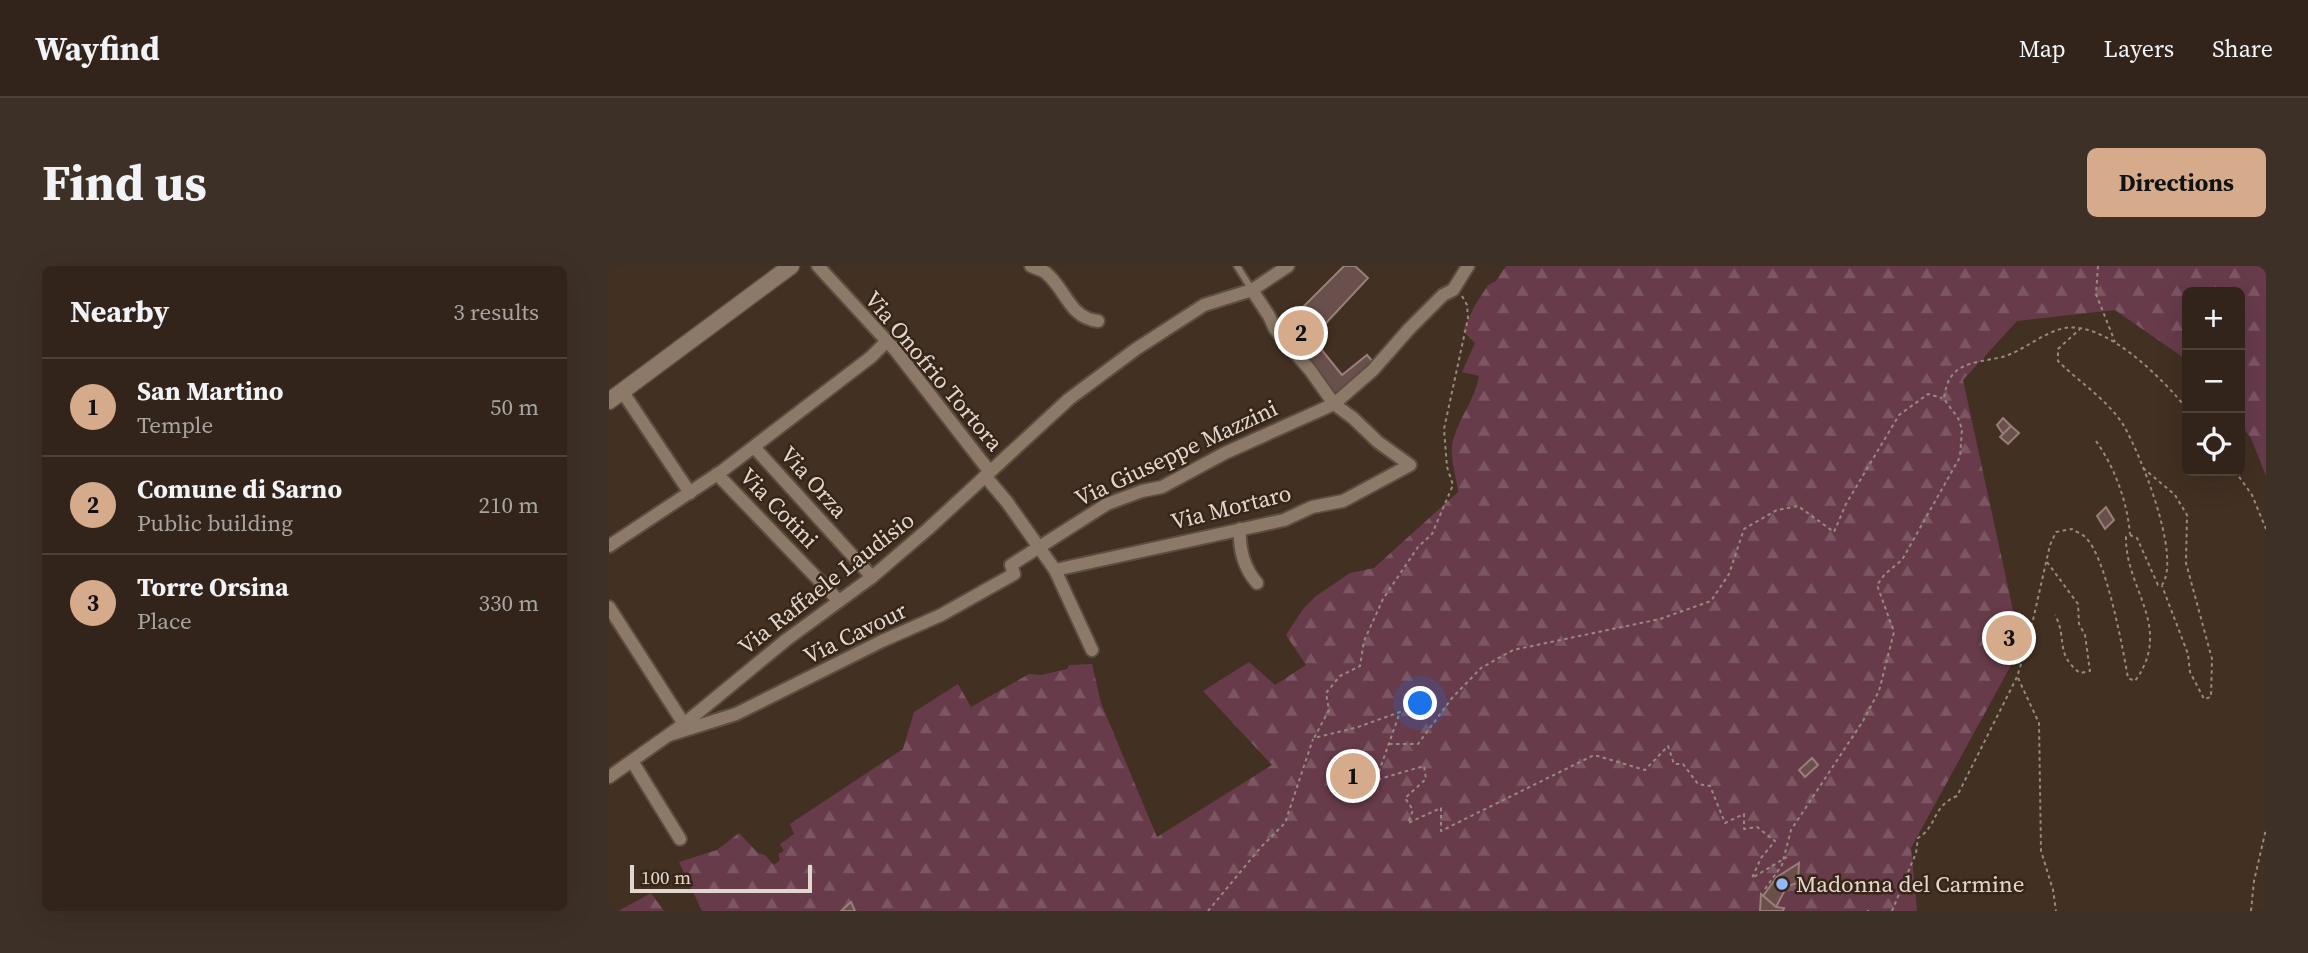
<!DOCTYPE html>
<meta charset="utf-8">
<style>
body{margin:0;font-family:"Source Serif 4",serif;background:#3d3027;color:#f1f3f6}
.controls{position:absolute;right:21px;top:21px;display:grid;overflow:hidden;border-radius:10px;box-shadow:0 7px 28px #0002}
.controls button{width:63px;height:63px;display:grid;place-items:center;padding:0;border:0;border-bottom:2px solid #4d4139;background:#32241a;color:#f1f3f6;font:35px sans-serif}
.scale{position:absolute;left:21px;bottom:18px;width:182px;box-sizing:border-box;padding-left:7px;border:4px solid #e2d7ce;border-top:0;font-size:19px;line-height:24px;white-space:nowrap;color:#e2d7ce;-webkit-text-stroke:5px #372618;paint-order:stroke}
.you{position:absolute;left:812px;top:438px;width:24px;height:24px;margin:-18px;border:5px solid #fff;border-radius:50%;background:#1a73e8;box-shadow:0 0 0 10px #1a73e833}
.badge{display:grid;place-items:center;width:46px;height:46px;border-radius:50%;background:#d6ab8b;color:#111;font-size:23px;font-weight:700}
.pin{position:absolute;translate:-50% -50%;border:4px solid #fff;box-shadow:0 2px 7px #0006}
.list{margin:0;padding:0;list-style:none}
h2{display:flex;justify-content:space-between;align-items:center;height:91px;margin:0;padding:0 28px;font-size:30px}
h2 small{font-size:23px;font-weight:400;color:#a8a4a2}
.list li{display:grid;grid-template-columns:46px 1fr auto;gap:21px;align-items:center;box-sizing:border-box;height:98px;padding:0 28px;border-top:2px solid #4d4139}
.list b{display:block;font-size:26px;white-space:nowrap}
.list p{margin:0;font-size:23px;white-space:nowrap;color:#a8a4a2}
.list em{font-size:23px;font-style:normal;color:#a8a4a2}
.icon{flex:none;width:38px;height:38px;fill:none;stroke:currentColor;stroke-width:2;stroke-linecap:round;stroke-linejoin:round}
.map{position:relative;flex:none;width:1657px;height:645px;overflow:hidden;border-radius:10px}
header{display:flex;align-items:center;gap:42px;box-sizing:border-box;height:98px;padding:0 35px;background:#32241a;border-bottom:2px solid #4d4139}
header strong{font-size:33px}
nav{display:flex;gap:38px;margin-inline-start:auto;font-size:24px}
.intro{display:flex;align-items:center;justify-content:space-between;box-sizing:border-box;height:168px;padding:0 42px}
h1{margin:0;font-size:49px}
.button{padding:18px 32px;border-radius:10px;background:#d6ab8b;color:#111;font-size:24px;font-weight:700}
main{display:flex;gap:42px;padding:0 42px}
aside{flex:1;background:#32241a;border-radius:10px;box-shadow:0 7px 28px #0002}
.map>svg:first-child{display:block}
.forest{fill:url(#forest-firs)}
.building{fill:#6a504c;stroke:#9a7e79;stroke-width:2}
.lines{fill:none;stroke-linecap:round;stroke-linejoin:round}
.service-casing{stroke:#5c4d41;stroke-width:10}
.minor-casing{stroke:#5c4d41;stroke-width:16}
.tertiary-casing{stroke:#5c4d41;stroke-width:19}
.path{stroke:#988a7e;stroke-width:2;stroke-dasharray:3.5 3.5;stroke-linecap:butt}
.service{stroke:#8d7968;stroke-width:6}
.minor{stroke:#8d7968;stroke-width:12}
.tertiary{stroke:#8d7968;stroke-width:16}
.poi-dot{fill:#92b7fd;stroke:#372618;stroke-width:2.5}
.labels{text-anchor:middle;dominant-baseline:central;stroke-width:5;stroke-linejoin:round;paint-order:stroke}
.street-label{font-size:23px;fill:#e2d7ce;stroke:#372618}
.poi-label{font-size:23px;fill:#e2d7ce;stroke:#372618;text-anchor:start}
</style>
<header>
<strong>Wayfind</strong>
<nav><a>Map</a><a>Layers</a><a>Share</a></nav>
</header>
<div class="intro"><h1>Find us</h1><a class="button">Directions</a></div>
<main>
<aside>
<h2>Nearby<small>3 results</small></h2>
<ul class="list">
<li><span class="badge">1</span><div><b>San Martino</b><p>Temple</p></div><em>50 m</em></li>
<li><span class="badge">2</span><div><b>Comune di Sarno</b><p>Public building</p></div><em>210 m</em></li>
<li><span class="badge">3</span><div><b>Torre Orsina</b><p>Place</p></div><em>330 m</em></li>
</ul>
</aside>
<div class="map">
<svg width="1657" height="645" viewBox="0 0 1657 645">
<defs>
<pattern id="forest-firs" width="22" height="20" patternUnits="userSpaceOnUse" patternTransform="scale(1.75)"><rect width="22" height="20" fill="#673b4a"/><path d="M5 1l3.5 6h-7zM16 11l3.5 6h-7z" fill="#7c5763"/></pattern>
</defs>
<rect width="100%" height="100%" fill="#423022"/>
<!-- forest -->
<g class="forest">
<path d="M 897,0 L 1657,0 L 1657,210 L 1642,172 L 1631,158 L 1631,26 L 1578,26 L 1578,94 L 1506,44 L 1408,55 L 1354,114 L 1412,381 L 1302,582 L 1308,645 L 93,645 L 70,596 L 108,584 L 130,567 L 149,587 L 156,589 L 165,599 L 171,594 L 169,588 L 175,585 L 171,578 L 185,568 L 181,558 L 294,483 L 305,446 L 349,418 L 362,441 L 420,408 L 432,409 L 458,403 L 460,399 L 483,398 L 492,437 L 548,571 L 663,499 L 594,425 L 640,396 L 666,419 L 697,399 L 677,369 L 694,343 L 707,330 L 741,307 L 765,302 L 849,226 C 847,207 839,189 845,171 C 852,149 866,133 870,110 L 853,106 L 866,77 L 854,65 L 865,41 L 879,19 L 887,15 Z"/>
<polygon points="42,627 55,645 9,645"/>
</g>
<!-- building -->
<g class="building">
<polygon points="735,0 746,0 759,12 703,72 733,109 758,89 765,97 727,131 673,62"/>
<polygon points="1394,152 1402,160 1394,168 1388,159"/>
<polygon points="1402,160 1410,167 1399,178 1391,171"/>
<polygon points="1497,241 1505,254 1496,263 1488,250"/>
<polygon points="1203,492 1209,499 1196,511 1190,504"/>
<polygon points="1190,597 1189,617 1178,620 1167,641 1154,630 1168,611"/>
<polygon points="1152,628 1167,641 1175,642 1174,645 1151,645"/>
<polygon points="242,636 246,645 232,645"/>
</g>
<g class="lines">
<defs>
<polyline id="service" points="628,0 643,24"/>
<g id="minor">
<polyline points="209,0 287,85 381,206"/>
<path d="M 422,0 C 427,3 433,3 437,7 C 457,23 460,52 489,55"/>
<polyline points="13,125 81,227"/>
<polyline points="145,181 263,311"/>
<polyline points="108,208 230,335"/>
<polyline points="376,210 398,236 446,304 483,384"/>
<path d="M 631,263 C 630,283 635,302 648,317"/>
<polyline points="0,280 113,205 262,91 278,75"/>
<polyline points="446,304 675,254 703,241 734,235 801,199 769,176 744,152 725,138 701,104 666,63 660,50 643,24"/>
<polyline points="0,341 75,458"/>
<polyline points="60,469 127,448 273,375 332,349 405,308 402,299 498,238 533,225 553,221 616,187 725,138 764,104 800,63 834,29 844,24 859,0"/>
<polyline points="23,495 71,573"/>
<polyline points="0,511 75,458 177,374 263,311 319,263 460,133 527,83 595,39 643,24 679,0"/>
</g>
<polyline id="tertiary" points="0,135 182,0"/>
</defs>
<!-- service casing -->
<use href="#service" class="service-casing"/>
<!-- minor casing -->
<use href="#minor" class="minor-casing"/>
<!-- tertiary casing -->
<use href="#tertiary" class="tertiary-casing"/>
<!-- path -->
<g class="path">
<polyline points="1489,0 1487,28 1506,76"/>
<polyline points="853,30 858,39 859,52 835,163 838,201 844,219 823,268 809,281 774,333 755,375 751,400 731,410 717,427 720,444 705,472 749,461 791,446 767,514 815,500 817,513 796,532 804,544 799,557 832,542 832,565 985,489 1036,504 1059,480 1065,498 1074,498 1089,518 1101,520 1116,557 1135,548 1135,563 1148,561 1166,575 1152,592 1143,612 1178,591"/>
<path d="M 1487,175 C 1506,202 1518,235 1521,268"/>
<polyline points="1534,202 1566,229 1578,249 1577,297 1603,393 1602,431 1595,433 1581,406 1579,388 1553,320"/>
<polyline points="1626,205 1643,229 1657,263"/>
<path d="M 1438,296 L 1469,338 L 1470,358 L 1476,369 L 1481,405 L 1471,407 C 1445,387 1459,373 1446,349"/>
<polyline points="1409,412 1430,457 1432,585 1444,624 1447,645"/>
<polyline points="780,478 809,478 843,432 872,402 904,384 1051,353 1102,335 1120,308 1135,263 1168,244 1189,240 1225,266 1237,238 1290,149 1319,128 1333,132"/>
<path d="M 1156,623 L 1173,599 L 1182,564 L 1254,455 L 1270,425 L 1285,366 L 1268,319 L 1276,308 L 1293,294 L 1351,191 L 1353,163 L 1349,152 L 1335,133 C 1339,96 1362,98 1393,91 C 1415,85 1434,66 1456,62 C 1497,55 1555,114 1578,143"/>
<polyline points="1259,644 1259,645"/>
<polyline points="599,645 652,581 676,557 704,473"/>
<path d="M 1283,645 L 1307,587 L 1309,572 C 1328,561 1323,540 1348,530 L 1408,411 L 1419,376 L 1441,279 L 1447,266 L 1463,263 C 1467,266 1474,268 1477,272 C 1497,291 1514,383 1519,412 L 1526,415 C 1565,361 1516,323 1517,271 L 1521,269 L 1528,272 L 1549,319 L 1553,319 C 1573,290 1531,188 1515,160 C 1499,134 1470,116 1449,95 L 1449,83 L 1471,63"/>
<polyline points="1642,645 1645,615 1657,563"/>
</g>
<!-- service -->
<use href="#service" class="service"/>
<!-- minor -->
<use href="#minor" class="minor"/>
<!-- tertiary -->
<use href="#tertiary" class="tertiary"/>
</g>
<!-- markers -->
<circle class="poi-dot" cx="1173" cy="618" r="7"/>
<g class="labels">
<!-- street labels -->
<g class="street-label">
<text transform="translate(325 105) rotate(50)">Via Onofrio Tortora</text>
<text transform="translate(567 187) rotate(-25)">Via Giuseppe Mazzini</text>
<text transform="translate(205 216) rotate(48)">Via Orza</text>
<text transform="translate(622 241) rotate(-14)">Via Mortaro</text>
<text transform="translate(170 242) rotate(46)">Via Cotini</text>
<text transform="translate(217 317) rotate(-38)">Via Raffaele Laudisio</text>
<text transform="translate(246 367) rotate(-26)">Via Cavour</text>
</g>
<!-- poi labels -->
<g class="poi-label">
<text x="1187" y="618">Madonna del Carmine</text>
</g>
</g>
</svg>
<div class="controls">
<button>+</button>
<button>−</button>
<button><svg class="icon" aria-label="locate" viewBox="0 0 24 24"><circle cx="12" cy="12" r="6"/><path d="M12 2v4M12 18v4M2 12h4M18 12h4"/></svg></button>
</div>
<div class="scale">100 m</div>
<div class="you"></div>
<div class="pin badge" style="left:744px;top:510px">1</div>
<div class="pin badge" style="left:692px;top:67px">2</div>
<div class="pin badge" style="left:1400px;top:372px">3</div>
</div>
</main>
